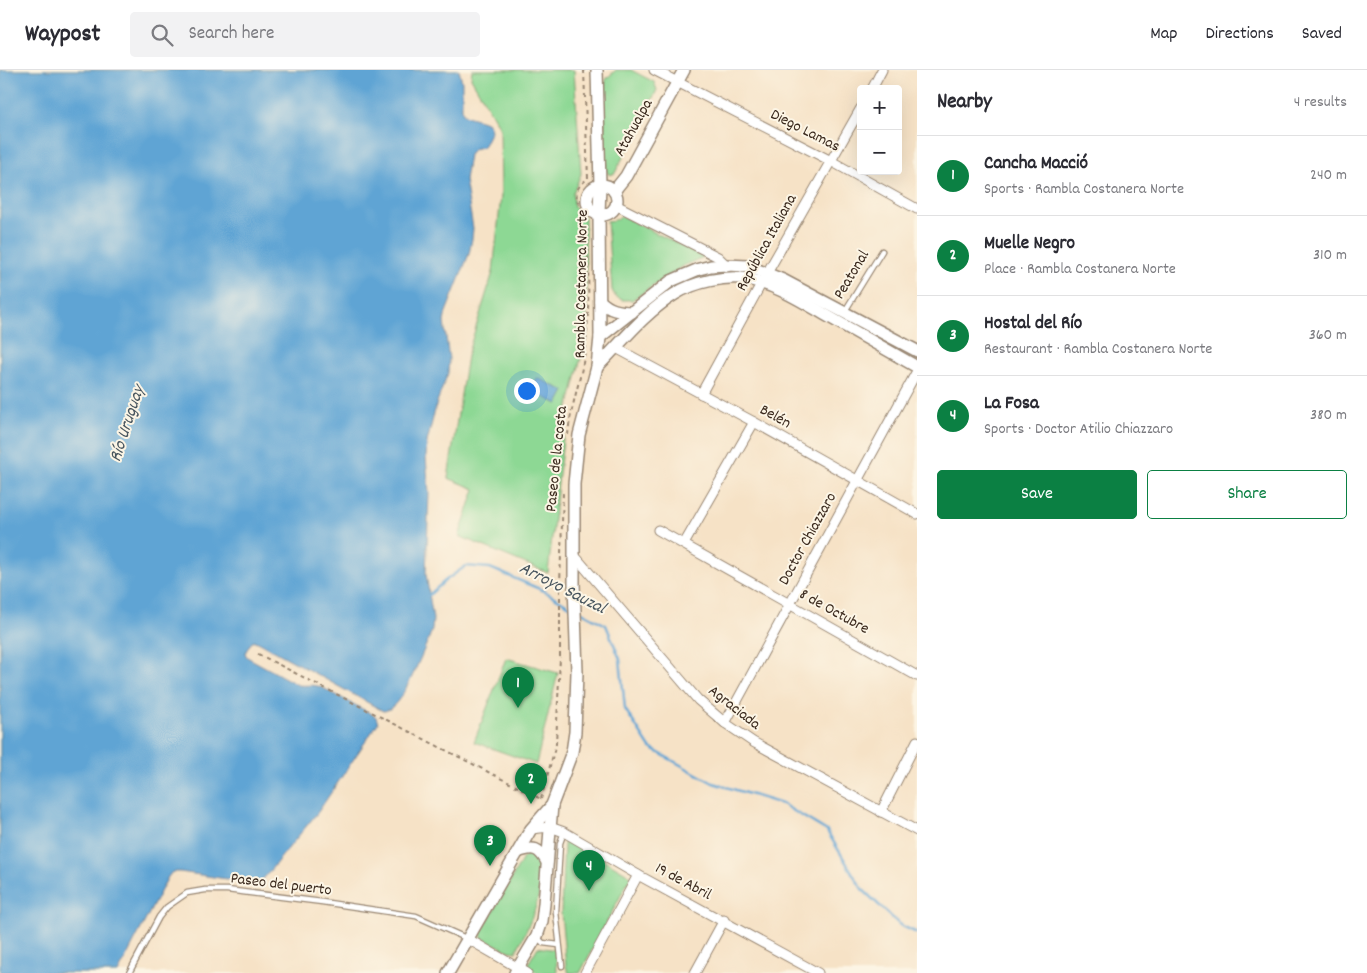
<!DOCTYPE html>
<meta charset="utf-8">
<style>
body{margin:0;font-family:Dekko,sans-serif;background:#f2f2f3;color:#2b2b33}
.controls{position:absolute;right:15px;top:15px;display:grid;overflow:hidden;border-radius:5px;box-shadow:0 5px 20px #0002}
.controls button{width:45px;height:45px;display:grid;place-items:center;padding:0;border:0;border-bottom:1px solid #e1e1e2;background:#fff;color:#2b2b33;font:25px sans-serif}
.you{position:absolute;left:526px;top:320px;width:18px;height:18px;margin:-12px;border:4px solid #fff;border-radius:50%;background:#1a73e8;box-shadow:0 0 0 8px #1a73e833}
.badge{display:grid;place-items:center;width:32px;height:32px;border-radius:50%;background:#0b8043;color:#fff;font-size:16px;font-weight:700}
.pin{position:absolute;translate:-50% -41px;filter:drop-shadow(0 1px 2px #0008)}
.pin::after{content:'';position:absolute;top:26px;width:18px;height:15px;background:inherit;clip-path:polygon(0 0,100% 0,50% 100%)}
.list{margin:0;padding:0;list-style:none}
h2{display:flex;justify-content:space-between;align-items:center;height:65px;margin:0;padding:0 20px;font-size:21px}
h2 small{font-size:16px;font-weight:400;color:#7c7c81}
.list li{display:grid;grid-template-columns:32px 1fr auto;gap:15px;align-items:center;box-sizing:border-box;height:80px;padding:0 20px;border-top:1px solid #e1e1e2}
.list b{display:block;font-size:19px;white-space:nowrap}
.list p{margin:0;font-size:16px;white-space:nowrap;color:#7c7c81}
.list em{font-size:16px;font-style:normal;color:#7c7c81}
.actions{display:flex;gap:10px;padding:15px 20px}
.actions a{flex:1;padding:11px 0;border:1px solid #0b8043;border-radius:5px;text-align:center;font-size:18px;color:#0b8043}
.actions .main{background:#0b8043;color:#fff}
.icon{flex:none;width:28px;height:28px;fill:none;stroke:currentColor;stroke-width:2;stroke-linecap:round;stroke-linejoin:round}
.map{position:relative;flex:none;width:917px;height:903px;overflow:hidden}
header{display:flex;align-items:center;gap:30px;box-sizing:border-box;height:70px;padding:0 25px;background:#fff;border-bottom:1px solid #e1e1e2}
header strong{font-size:24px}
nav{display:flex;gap:28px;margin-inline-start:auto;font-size:18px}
.search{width:350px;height:45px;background:#f2f2f3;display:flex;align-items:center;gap:12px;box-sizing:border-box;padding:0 18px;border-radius:5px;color:#7c7c81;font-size:19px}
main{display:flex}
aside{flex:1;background:#fff}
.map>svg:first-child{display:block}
.green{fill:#8dd894;stroke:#648159}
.water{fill:#5fa4d4;stroke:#4d6779}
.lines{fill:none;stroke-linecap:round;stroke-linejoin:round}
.stream{stroke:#5fa4d4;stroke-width:2.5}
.lane-casing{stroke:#988672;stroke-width:7}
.street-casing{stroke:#988672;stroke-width:11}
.secondary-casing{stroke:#988672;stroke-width:14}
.path{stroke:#988672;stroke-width:2;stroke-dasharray:4 4;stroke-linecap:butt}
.lane{stroke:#fff;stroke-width:4.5}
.street{stroke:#fff;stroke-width:9}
.secondary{stroke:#fff;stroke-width:11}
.labels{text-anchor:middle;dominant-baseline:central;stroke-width:4;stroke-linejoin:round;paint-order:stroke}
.street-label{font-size:16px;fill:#3b2a1e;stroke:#fcf5e5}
.water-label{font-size:18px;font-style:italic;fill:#48555e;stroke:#fcf5e5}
</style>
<header>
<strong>Waypost</strong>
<div class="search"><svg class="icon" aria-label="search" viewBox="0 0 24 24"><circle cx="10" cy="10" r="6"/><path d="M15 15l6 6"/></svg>Search here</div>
<nav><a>Map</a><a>Directions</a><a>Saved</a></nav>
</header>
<main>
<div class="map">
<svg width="917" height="903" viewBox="0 0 917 903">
<rect width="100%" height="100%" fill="#fcf5e5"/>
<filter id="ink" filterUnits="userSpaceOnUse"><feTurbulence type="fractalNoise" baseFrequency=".02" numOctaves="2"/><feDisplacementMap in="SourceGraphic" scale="10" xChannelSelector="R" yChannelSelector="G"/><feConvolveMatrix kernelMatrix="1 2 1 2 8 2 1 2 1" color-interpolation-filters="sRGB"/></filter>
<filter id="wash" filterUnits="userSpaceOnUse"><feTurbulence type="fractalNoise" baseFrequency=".0096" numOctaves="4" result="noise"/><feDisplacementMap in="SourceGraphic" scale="20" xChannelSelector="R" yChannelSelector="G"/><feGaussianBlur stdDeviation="1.12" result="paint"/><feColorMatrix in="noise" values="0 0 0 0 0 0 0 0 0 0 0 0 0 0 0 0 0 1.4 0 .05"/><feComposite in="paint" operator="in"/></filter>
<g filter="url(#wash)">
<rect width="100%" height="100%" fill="#f6e2c6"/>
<!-- green -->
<g class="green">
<polygon points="472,0 574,0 581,104 573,123 574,136 585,147 587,264 565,351 548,503 459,466 475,419 448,408 467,286 493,202 501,126 500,58 471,8"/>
<polygon points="616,0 631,0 654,12 657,20 615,103 610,105 605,101 604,15 607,8"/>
<polygon points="622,146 704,187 685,195 632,230 622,230 615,226 612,220 607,151 615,150"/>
<polygon points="506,588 558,603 536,694 474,672"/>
<polygon points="566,767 631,806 580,903 569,903 566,897 561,843 564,775"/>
<path d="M 533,784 L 538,788 C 539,797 541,807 540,816 C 538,839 526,861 516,882 L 509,881 L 482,868 L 481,863 L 523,788 L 526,785 Z"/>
<polygon points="538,877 556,880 557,903 538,903 526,897"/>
</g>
<!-- water -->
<g class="water">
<path d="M 0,0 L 459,0 L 462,12 L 462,38 L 463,43 L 467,46 L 487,52 L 490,56 L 491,61 L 484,75 L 482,77 L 473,79 L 469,85 L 465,110 L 473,158 L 472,169 L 469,184 L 446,242 L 444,252 L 449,289 L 448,303 L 437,332 L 427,372 L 426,387 L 429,423 L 426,504 L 433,549 L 432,560 L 429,568 C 422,583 401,642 383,641 L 258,572 L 254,571 L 251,573 L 245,583 L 247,587 L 298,615 C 306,616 313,614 321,617 L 372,644 L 376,647 L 378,653 L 318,742 L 264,808 L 259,812 L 253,813 L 180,802 L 172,802 L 168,807 L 118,903 L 0,903 Z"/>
<polygon points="537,308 565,321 558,334 531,321"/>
</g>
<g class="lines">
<!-- stream -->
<g class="stream">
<polyline points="428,525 429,525 446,510 466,496 490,498 542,520 570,536"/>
<polyline points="580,541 606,555 620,589 625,639 650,678 713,713 782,734 827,761 862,819 900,855 917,863"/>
</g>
</g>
</g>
<g filter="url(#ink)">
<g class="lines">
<defs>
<g id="lane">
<polyline points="845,241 882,181"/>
<polyline points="538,868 543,873 559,875"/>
<polyline points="562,896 556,842 560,773 564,762"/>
<polyline points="129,903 159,847 167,837 187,823 205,820 227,820 322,832 416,846 468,869"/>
</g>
<g id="street">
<polyline points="654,0 831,91 917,139"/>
<polyline points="872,19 882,0"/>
<polyline points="616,135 718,187 726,195 727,197"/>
<polyline points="616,278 754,352 917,444"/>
<polyline points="701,324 767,203 861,38"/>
<polyline points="658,460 917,606"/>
<polyline points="684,474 754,352"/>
<polyline points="574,485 698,630 725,653 753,672 917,761"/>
<polyline points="725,653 917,301"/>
<polyline points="881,742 917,671"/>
<polyline points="531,759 550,757 564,762 638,805 818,903"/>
<polyline points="468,869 527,903"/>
<polyline points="585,903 638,805"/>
<polyline points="695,903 724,850"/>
</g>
<g id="secondary">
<circle cx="602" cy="130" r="15"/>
<polyline points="614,121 626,106 684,0"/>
<path d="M 600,231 C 609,240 619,242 632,242"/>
<polyline points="600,267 671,211 699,199 711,196 726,195 748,196 783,210 917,281"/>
<path d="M 597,297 C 622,272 644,243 675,224 C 694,212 726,205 748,209 C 776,215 800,230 824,244 C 855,262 886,279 917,297"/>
<path d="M 518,782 C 534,776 539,778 547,792"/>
<polyline points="448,903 531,759 552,735 572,682 575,662 577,602 574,513 574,414 579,365 597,297 600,267 599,144 600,115 597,0"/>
<polyline points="515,903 537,866 542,851 544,834 552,735"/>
</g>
</defs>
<!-- lane casing -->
<use href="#lane" class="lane-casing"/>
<!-- street casing -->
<use href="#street" class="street-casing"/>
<!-- secondary casing -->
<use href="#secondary" class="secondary-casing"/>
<!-- path -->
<g class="path">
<path d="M 584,0 L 588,109 C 577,115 573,125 580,136 C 582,140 586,142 589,145"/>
<path d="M 568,365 C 570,339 580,313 584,287 C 590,249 588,210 588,172"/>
<polyline points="258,584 541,729"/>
<polyline points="541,729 556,674 560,587 560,515 563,422"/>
</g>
<!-- lane -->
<use href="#lane" class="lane"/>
<!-- street -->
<use href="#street" class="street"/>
<!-- secondary -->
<use href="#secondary" class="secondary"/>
</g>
</g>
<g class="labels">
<!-- street labels -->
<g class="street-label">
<text transform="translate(634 58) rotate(-61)">Atahualpa</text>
<text transform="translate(805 61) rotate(27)">Diego Lamas</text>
<text transform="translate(767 173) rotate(-61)">República Italiana</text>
<text transform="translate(852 205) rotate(-59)">Peatonal</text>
<text transform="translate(582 214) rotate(-89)">Rambla Costanera Norte</text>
<text transform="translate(775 347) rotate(29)">Belén</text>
<text transform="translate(557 389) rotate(-84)">Paseo de la costa</text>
<text transform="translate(808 469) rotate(-61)">Doctor Chiazzaro</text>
<text transform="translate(834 542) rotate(29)">8 de Octubre</text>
<text transform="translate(734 638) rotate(38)">Agraciada</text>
<text transform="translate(683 812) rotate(28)">19 de Abril</text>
<text transform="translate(281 815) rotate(7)">Paseo del puerto</text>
</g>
<!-- water labels -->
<g class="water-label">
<text transform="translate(128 354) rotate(-72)">Río Uruguay</text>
<text transform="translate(562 519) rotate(27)">Arroyo Sauzal</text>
</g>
</g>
</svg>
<div class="controls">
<button>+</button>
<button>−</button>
</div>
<div class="you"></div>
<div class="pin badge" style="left:518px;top:638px">1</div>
<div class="pin badge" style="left:531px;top:734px">2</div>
<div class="pin badge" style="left:490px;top:796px">3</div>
<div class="pin badge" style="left:589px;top:821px">4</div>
</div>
<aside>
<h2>Nearby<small>4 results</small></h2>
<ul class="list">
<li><span class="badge">1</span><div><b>Cancha Macció</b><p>Sports · Rambla Costanera Norte</p></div><em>240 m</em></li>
<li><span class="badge">2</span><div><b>Muelle Negro</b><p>Place · Rambla Costanera Norte</p></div><em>310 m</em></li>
<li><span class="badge">3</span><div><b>Hostal del Río</b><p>Restaurant · Rambla Costanera Norte</p></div><em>360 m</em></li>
<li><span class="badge">4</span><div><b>La Fosa</b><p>Sports · Doctor Atilio Chiazzaro</p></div><em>380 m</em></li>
</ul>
<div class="actions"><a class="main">Save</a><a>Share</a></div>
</aside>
</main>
